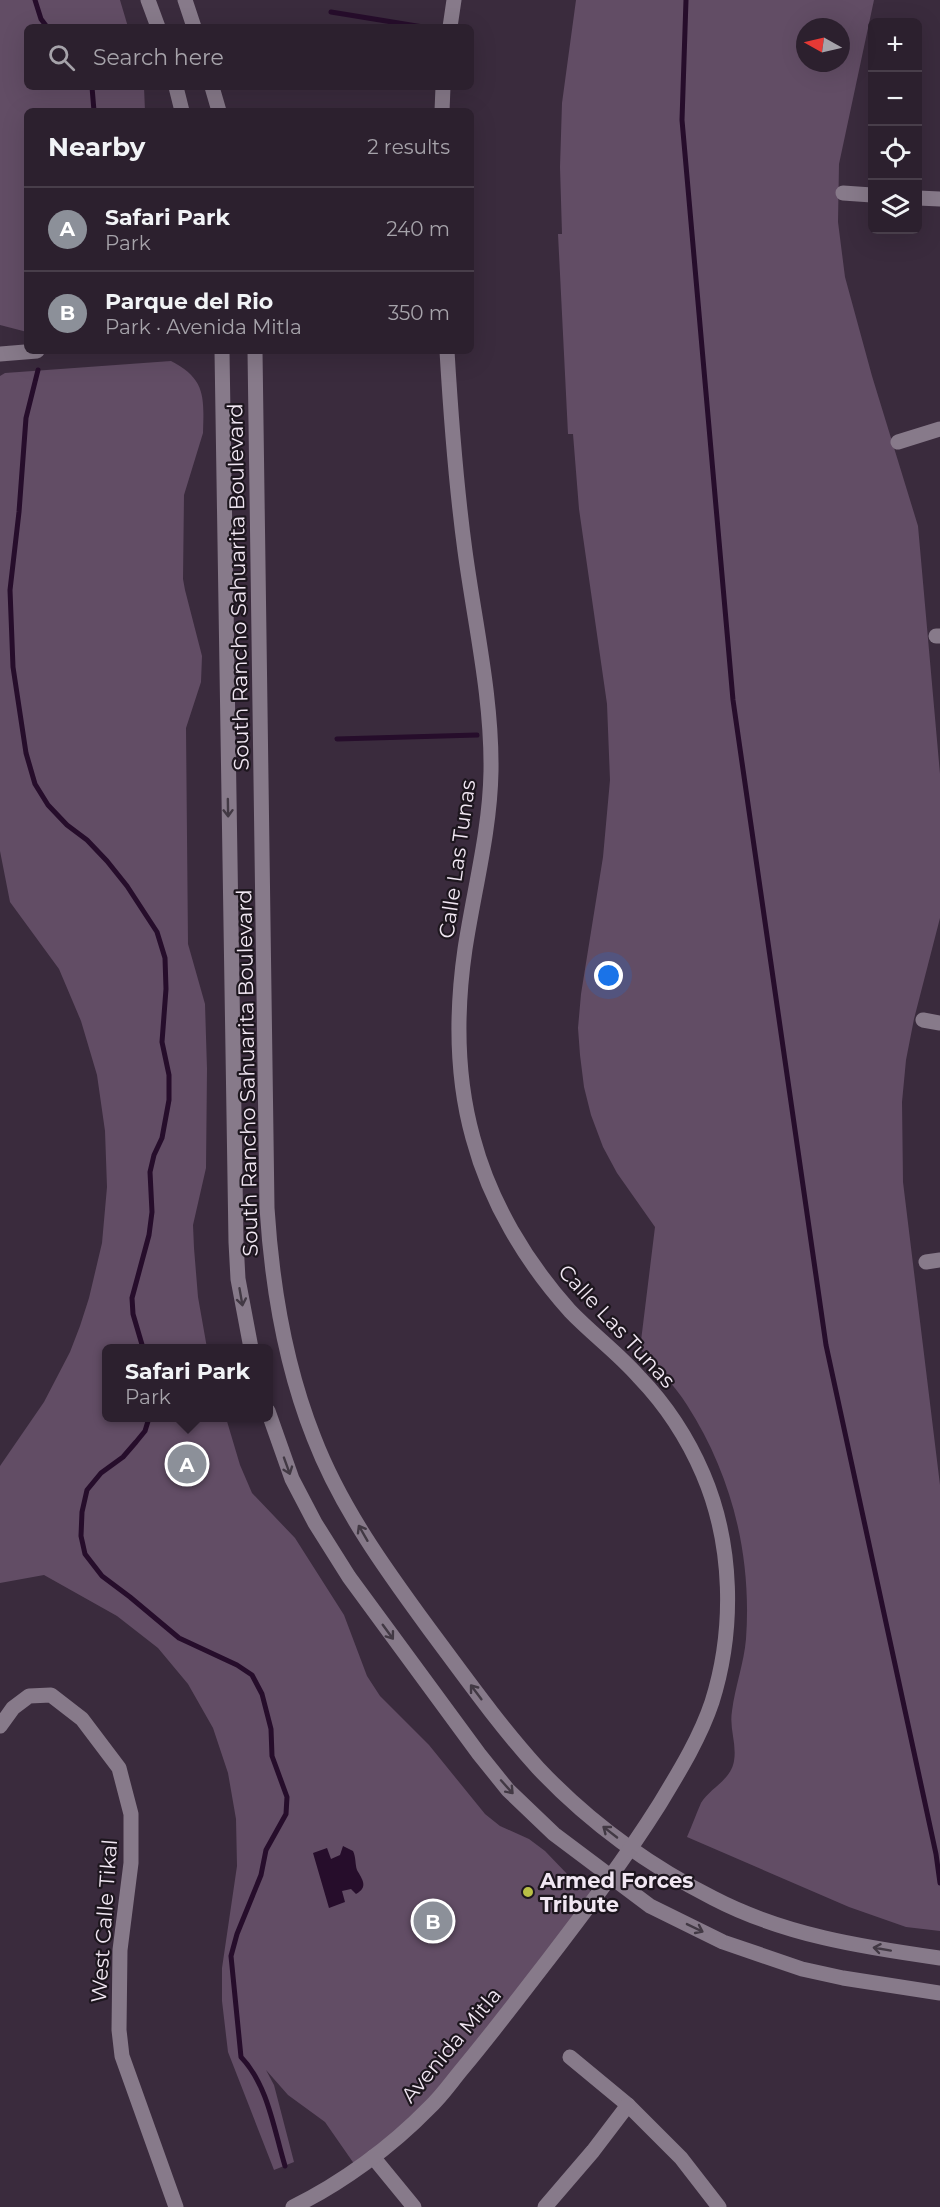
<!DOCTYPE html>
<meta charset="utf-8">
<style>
body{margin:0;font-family:Montserrat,sans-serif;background:#382d3a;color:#f1f3f6}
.controls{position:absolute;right:18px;top:18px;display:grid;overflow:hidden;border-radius:9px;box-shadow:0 6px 24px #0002}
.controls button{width:54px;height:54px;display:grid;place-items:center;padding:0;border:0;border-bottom:2px solid #483e4a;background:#2c202e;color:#f1f3f6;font:30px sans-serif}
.compass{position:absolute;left:796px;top:18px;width:54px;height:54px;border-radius:50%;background:#2c202e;box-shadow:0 6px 24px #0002;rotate:278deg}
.you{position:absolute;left:609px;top:976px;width:21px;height:21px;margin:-15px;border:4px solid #fff;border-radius:50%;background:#1a73e8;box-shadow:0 0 0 9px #1a73e833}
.badge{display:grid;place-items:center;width:39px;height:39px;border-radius:50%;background:#8c9099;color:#fff;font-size:20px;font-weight:700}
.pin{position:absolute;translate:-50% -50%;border:3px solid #fff;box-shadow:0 2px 6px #0006}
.popup{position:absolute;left:102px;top:1344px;width:171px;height:78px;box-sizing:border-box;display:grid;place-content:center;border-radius:9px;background:#2c202e;filter:drop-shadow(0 2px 4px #0005);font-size:20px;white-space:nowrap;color:#a6a3aa}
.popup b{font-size:22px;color:#f1f3f6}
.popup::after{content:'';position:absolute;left:50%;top:100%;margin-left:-12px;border:12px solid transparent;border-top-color:#2c202e}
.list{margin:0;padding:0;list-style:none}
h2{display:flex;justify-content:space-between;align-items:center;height:78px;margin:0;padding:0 24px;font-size:26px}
h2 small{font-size:20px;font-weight:400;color:#a6a3aa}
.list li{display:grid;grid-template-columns:39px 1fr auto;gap:18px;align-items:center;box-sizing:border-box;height:84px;padding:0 24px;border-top:2px solid #483e4a}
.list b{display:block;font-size:22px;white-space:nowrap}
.list p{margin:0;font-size:20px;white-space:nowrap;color:#a6a3aa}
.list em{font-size:20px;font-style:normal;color:#a6a3aa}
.icon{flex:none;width:33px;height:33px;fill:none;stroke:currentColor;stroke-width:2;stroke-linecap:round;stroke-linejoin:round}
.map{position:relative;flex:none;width:940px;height:2207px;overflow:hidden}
.search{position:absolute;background:#2c202e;box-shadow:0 6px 24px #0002;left:24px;top:24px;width:450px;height:66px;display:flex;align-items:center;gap:15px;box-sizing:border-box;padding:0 21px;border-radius:9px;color:#a6a3aa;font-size:22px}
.panel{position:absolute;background:#2c202e;box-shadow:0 6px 24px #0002;left:24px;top:108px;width:450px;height:246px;border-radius:9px}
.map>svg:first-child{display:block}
.green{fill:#624d65;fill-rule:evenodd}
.water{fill:#260d2b}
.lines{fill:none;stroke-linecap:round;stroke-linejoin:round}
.stream{stroke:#260d2b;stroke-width:5}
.minor{stroke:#877a8a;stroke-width:15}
.oneway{stroke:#423944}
.poi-dot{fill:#b9c046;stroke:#1d161e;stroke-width:2}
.labels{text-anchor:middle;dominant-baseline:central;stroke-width:4.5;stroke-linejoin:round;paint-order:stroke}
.street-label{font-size:21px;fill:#f1e7f3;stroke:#1d161e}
.poi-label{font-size:21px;font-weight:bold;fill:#f1e7f3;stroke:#1d161e;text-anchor:start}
</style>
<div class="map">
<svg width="940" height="2207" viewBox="0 0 940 2207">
<rect width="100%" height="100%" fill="#3a2b3d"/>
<!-- green -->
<g class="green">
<polygon points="0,0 120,0 128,27 27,27 27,87 144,87 145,111 27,111 27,332 0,325"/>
<path d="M 576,0 L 874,0 L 839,164 L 838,222 L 845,277 L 872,376 L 918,526 L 940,774 L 940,918 L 914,1019 L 906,1060 L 902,1102 L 903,1182 L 940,1485 L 940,1931 L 906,1927 L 849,1907 L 687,1837 C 692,1826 696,1814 701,1803 C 710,1788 731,1780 734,1761 C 737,1744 729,1728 732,1711 C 735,1687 744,1663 746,1639 C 752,1556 732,1475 687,1405 C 674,1384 656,1367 640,1349 L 655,1227 L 617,1173 L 603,1147 L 591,1115 L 584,1087 L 580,1055 L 578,1028 L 581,994 L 603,857 L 610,780 L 607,704 L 579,509 L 573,434 L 568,434 L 558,234 L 562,234 L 560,167 L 562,103 ZM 805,27 L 841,27 L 841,63 L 805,63 Z"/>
<path d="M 171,361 C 206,379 204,397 203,433 L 184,495 L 183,579 L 185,590 L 202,656 L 201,682 L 186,728 L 188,944 L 205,1004 L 207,1069 L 206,1168 L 193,1225 L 194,1248 L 198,1297 L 207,1348 L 106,1348 L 106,1418 L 226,1418 L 240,1465 L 252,1493 L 295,1538 L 344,1615 L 367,1676 L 380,1696 L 429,1745 L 485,1814 L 500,1826 L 529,1839 L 545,1851 L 570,1877 L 597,1895 L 429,2108 L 357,2168 L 325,2122 L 288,2095 L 266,2070 L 274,2085 L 294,2162 L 274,2170 L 228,2052 L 222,2001 L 222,1968 L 237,1866 L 236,1819 L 228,1773 L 213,1728 L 188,1684 L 158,1648 L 117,1616 L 44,1575 L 0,1583 L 0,1466 L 44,1402 L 70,1352 L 80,1326 L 89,1298 L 102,1243 L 107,1187 L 105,1131 L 97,1075 L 81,1021 L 59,969 L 10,902 L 0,851 L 0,376 L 5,373 Z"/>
</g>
<!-- water -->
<path class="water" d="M 343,1846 L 353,1851 C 356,1857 355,1864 357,1870 C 362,1879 369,1887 356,1894 L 351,1889 L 342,1891 L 345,1902 L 329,1908 L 313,1853 L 327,1848 L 331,1859 L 340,1855 Z"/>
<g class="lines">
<!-- stream -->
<g class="stream">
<polyline points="35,0 41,19 47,27"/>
<polyline points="686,0 682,120 733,700 826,1345 936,1854 940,1883"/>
<polyline points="331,12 423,27"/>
<polyline points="92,87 94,111"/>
<polyline points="38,370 26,418 19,512 10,590 13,667 26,753 35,784 48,805 67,825 87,840 107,861 127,886 157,932 165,958 166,989 162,1042 169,1075 169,1100 162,1138 154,1155 150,1172 152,1212 149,1235 132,1298 133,1314 143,1348"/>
<polyline points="337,739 477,735"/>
<path d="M 149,1418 L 145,1431 L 136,1442 L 123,1457 L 101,1473 L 87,1490 L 82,1512 L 81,1536 L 85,1554 L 102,1576 L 130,1597 L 179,1638 L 237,1665 L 252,1675 L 262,1694 L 271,1729 L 272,1756 L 287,1797 L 286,1814 L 266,1850 L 261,1875 L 237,1934 L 231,1956 L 241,2057 C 268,2085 274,2130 285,2166"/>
</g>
<!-- minor -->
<g class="minor">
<polyline points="148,0 158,27"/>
<polyline points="185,0 194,27"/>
<polyline points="450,27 454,0"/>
<polyline points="176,87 182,111"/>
<polyline points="212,87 219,111"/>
<polyline points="442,111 443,87"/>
<polyline points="843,193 872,195"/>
<polyline points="918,198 940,199"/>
<polyline points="222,351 236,1242 238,1279 251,1348"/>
<path d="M 255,351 L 267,1208 C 272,1287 285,1365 314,1438 C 341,1508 386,1570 430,1630 C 465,1677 499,1725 538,1768 C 588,1821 648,1865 713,1898 C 784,1935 862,1947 940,1958"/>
<polyline points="0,354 37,351"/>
<polyline points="898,442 940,429"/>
<polyline points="936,636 940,636"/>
<polyline points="923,1020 940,1023"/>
<polyline points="926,1262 940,1260"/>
<polyline points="268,1411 292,1479 315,1523 349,1577 479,1754 508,1790 554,1834 650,1906 723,1942 802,1969 843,1978 940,1993"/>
<polyline points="0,1726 13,1708 29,1696 51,1695 82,1719 119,1768 131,1814 131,1863 120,1950 119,2030 122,2056 176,2207"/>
<polyline points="570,2057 628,2105 681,2158 719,2207"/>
<polyline points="373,2157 414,2207"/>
<path d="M 293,2207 C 342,2183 391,2147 429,2108 C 442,2096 452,2081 463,2068 C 493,2032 520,1996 548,1960 C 587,1909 625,1859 659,1805 C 679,1772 700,1738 712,1702 C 735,1629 733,1544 703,1474 C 688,1439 665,1404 639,1377 C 618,1353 592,1334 570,1311 C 526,1262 490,1202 473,1138 C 456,1077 456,1011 465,949 C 474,890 490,831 491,771 C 492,697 475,625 465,551 C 456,485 451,418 447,351"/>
<polyline points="545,2207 593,2151 628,2105"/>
</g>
</g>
<!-- one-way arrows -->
<defs><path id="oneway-shaft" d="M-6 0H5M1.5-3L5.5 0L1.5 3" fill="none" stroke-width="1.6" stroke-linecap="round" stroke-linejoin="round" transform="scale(1.5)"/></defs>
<g class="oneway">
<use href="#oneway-shaft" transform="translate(228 808) rotate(89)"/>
<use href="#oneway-shaft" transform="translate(241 1297) rotate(80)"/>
<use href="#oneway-shaft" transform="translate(287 1466) rotate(70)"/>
<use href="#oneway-shaft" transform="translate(363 1533) rotate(-120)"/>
<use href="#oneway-shaft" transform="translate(388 1632) rotate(54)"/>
<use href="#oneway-shaft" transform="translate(476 1692) rotate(-127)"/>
<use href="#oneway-shaft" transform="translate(507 1787) rotate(48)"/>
<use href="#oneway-shaft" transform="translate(610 1832) rotate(-142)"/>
<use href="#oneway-shaft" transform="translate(695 1928) rotate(26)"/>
<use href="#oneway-shaft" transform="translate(882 1949) rotate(-170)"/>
</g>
<!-- markers -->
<circle class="poi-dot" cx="528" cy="1892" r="6"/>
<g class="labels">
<!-- street labels -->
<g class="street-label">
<text transform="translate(238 587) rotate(-91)">South Rancho Sahuarita Boulevard</text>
<text transform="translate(457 859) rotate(-82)">Calle Las Tunas</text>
<text transform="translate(247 1073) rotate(-91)">South Rancho Sahuarita Boulevard</text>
<text transform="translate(617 1326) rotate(47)">Calle Las Tunas</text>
<text transform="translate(104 1921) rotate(-86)">West Calle Tikal</text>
<text transform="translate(451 2045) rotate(-50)">Avenida Mitla</text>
</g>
<!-- poi labels -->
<g class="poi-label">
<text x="540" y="1880">Armed Forces<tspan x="540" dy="24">Tribute</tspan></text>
</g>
</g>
</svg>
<div class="controls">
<button>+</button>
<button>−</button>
<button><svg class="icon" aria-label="locate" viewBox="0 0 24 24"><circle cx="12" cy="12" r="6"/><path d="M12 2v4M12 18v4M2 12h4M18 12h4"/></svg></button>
<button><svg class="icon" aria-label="layers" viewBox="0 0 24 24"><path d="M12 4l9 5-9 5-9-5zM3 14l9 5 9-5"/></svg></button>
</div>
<svg class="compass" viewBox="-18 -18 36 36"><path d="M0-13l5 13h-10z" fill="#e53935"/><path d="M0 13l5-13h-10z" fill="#a6a3aa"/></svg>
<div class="you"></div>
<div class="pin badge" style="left:187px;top:1464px">A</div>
<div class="popup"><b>Safari Park</b>Park</div>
<div class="pin badge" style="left:433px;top:1921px">B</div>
<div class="search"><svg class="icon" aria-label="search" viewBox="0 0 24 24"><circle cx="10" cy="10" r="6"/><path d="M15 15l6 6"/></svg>Search here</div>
<section class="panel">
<h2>Nearby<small>2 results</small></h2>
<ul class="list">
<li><span class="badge">A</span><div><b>Safari Park</b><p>Park</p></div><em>240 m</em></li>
<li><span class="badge">B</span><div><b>Parque del Rio</b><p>Park · Avenida Mitla</p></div><em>350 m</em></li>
</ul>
</section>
</div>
